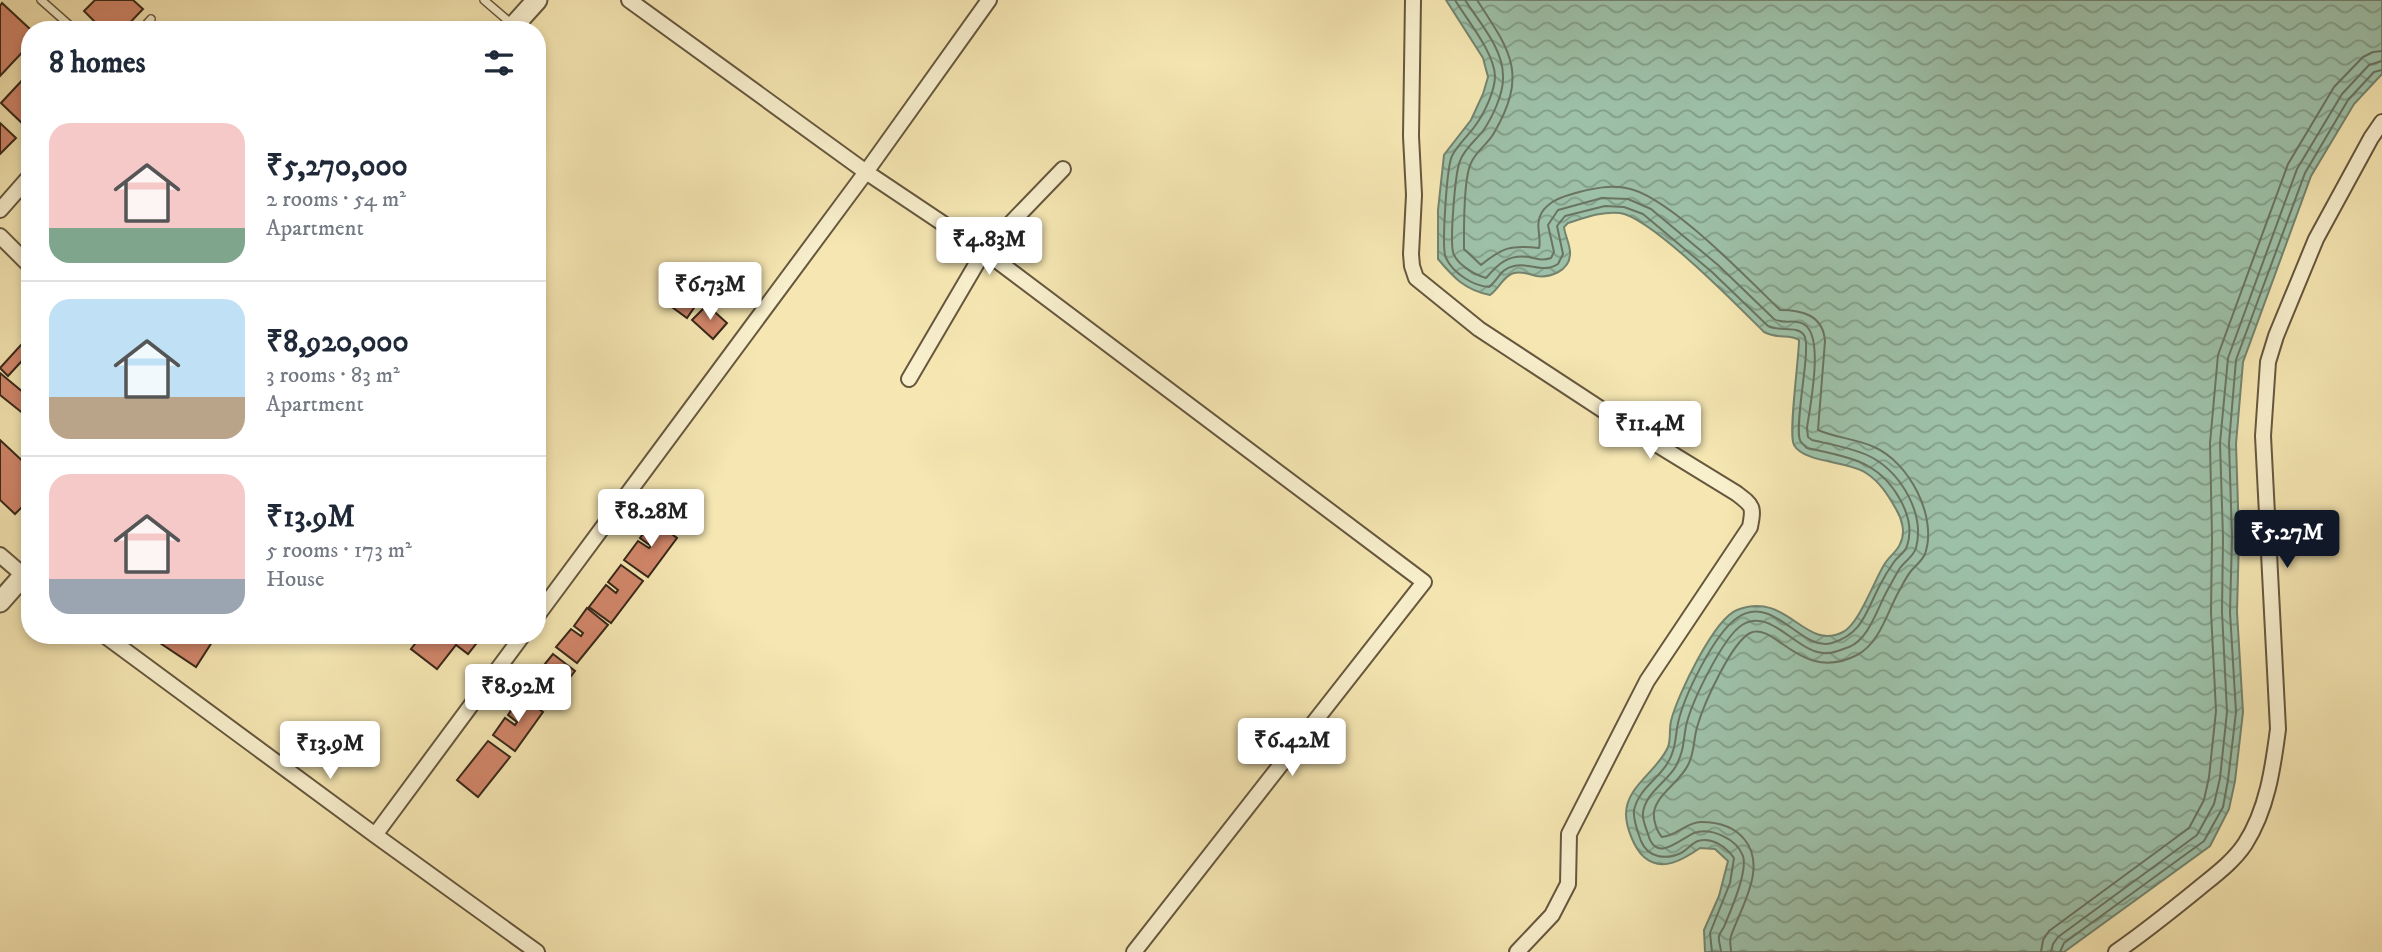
<!DOCTYPE html>
<html lang="en">
<head>
<meta charset="utf-8">
<style>
	:root { --surface:#fff; --page:#f2f2f3; --text:#1f2937; --muted:#747a83; --line:#e0e1e3; --accent:#111827 }
	body { margin:0; font-family:"IM FELL DW Pica",serif; background:var(--page); color:var(--text); height:100vh; display:flex; flex-direction:column; font-size:26px; white-space:nowrap }
	* { box-sizing:border-box; margin:0 }
	p { font-size:23px; color:var(--muted) }
	.icon { flex:none; width:38px; height:38px; fill:none; stroke:currentColor; stroke-width:2; stroke-linecap:round; stroke-linejoin:round }
	.map { position:relative; flex:1; overflow:hidden }
	.panel { position:absolute; left:21px; top:21px; width:525px; height:623px; display:flex; flex-direction:column; background:var(--surface); border-radius:28px; box-shadow:0 4px 10px #0003 }
	.panel>* { flex:none }
	.price { position:absolute; translate:-50% -60px; padding:0 16px; border-radius:7px; background:#fff; color:#222; font-size:23px; line-height:46px; filter:drop-shadow(0 2px 4px #0008) }
	.price::after { content:''; position:absolute; left:50%; top:42px; width:21px; height:16px; margin-left:-10px; background:inherit; clip-path:polygon(0 0,100% 0,50% 100%) }
	.price.on { background:var(--accent); color:#fff }
	ul { padding:0; list-style:none }
	li { display:flex; align-items:center; gap:21px; height:175px; padding:0 28px }
	li+li { border-top:2px solid var(--line) }
	li span { display:grid; place-items:center; flex:none; width:196px; height:140px; border-radius:21px; color:#555 }
	li>.icon { margin-inline-start:auto }
	span .icon { width:84px; height:84px; fill:#fffc; stroke-width:1 }
	li b { font-size:30px }
	h2 { display:flex; justify-content:space-between; align-items:center; height:84px; padding:0 28px; font-size:30px }
	.map>svg:first-child { display:block }
	.water { fill:url(#water-waves); stroke:#74836e; stroke-width:2 }
	.lines { fill:none; stroke-linecap:round; stroke-linejoin:round }
	.shore { stroke:#6a7460; stroke-width:2 }
	.building { fill:#d2866a; stroke:#372718; stroke-width:2 }
	.service-casing { stroke:#66573e; stroke-width:10 }
	.minor-casing { stroke:#66573e; stroke-width:18 }
	.tertiary-casing { stroke:#66573e; stroke-width:23 }
	.service { stroke:#f8efcd; stroke-width:7 }
	.minor { stroke:#f8efcd; stroke-width:14 }
	.tertiary { stroke:#f8efcd; stroke-width:19 }
</style>
</head>
<body>
<div class="map">
<svg width="2382" height="952" viewBox="0 0 2382 952">
	<defs>
		<pattern id="water-waves" width="16" height="10" patternUnits="userSpaceOnUse" patternTransform="scale(1.75)"><rect width="16" height="10" fill="#9dc0a8"/><path d="M0 5q4-4 8 0t8 0" fill="none" stroke="#819c88"/></pattern>
	</defs>
	<rect width="100%" height="100%" fill="#f5e6b2"/>
	<filter id="stains"><feTurbulence type="fractalNoise" baseFrequency=".00286" numOctaves="4"/><feColorMatrix values="0 0 0 0 .2 0 0 0 0 .09 0 0 0 0 .02 0 0 0 .5 -.17"/></filter>
	<radialGradient id="worn" r=".72"><stop offset=".6" stop-color="#630" stop-opacity="0"/><stop offset="1" stop-color="#630" stop-opacity=".3"/></radialGradient>
	<path class="water" d="M 1446,0 L 2382,0 L 2382,74 L 2354,104 L 2311,176 L 2243,362 L 2236,444 L 2239,537 L 2237,612 L 2243,712 L 2235,781 L 2229,809 L 2210,846 L 2064,952 L 1705,952 L 1704,930 L 1719,896 L 1728,861 L 1715,849 L 1700,848 C 1684,859 1662,873 1644,857 C 1634,848 1626,827 1626,814 C 1626,786 1658,771 1668,747 C 1671,739 1669,730 1671,721 C 1677,696 1714,619 1737,610 C 1788,590 1804,652 1843,632 C 1859,624 1874,581 1884,565 C 1888,557 1897,552 1900,544 C 1906,533 1902,519 1896,509 C 1888,495 1880,482 1866,473 C 1849,461 1804,463 1794,445 C 1788,435 1799,359 1799,340 C 1789,333 1779,340 1764,332 C 1738,306 1652,218 1620,213 C 1602,211 1584,218 1568,223 L 1564,227 C 1565,236 1571,246 1570,255 C 1569,271 1550,278 1536,276 C 1529,274 1522,271 1514,273 C 1503,276 1499,289 1490,295 C 1465,290 1454,278 1438,259 L 1438,210 L 1444,155 L 1471,120 L 1483,94 L 1488,77 L 1483,58 Z"/>
	<g class="lines">
		<path class="shore" d="M 1455,0 C 1467,20 1494,52 1495,76 C 1495,91 1484,114 1475,126 C 1468,136 1458,144 1452,156 C 1447,166 1441,249 1446,258 C 1453,273 1473,286 1489,287 C 1498,280 1501,268 1514,266 C 1530,262 1543,274 1558,264 L 1563,254 L 1557,226 L 1565,216 L 1605,206 L 1624,207 L 1643,214 L 1712,272 L 1768,326 C 1780,332 1797,325 1804,335 C 1807,340 1806,347 1806,352 C 1806,369 1795,429 1800,440 C 1801,443 1805,446 1807,448 C 1825,452 1853,457 1868,466 C 1893,480 1917,517 1907,546 C 1905,553 1898,556 1894,562 C 1889,569 1884,577 1880,585 C 1866,611 1863,634 1832,643 C 1802,653 1773,592 1737,618 C 1714,634 1684,696 1678,723 C 1675,738 1676,750 1667,764 C 1657,780 1639,789 1634,810 C 1633,818 1638,833 1641,841 C 1648,858 1666,860 1681,853 C 1687,850 1692,843 1698,841 C 1713,837 1726,847 1734,858 L 1730,883 L 1710,933 L 1712,952
			M 1465,0 C 1479,22 1503,48 1503,76 C 1504,93 1492,118 1483,131 C 1475,141 1464,149 1460,161 C 1455,173 1450,239 1453,252 C 1456,264 1475,275 1486,278 C 1498,264 1508,254 1529,257 C 1538,259 1542,261 1551,258 L 1554,252 L 1548,225 L 1558,210 L 1602,198 L 1628,199 L 1651,209 L 1718,265 L 1774,319 C 1784,325 1795,318 1805,325 C 1824,338 1810,406 1807,428 L 1808,437 L 1812,440 C 1829,444 1858,449 1873,458 C 1902,475 1925,514 1916,548 C 1913,557 1905,561 1900,568 C 1895,576 1891,584 1887,591 C 1877,609 1869,639 1849,647 C 1842,649 1835,653 1828,653 C 1798,656 1772,606 1742,625 C 1723,637 1691,703 1686,726 C 1683,742 1684,751 1676,766 C 1667,782 1645,793 1643,813 C 1642,819 1646,828 1648,834 C 1656,864 1680,839 1694,833 C 1711,827 1737,839 1743,856 C 1748,872 1730,912 1724,927 C 1722,930 1720,933 1719,936 C 1718,941 1721,947 1721,952
			M 1477,0 C 1511,52 1528,74 1494,133 C 1488,144 1476,151 1471,163 C 1463,179 1464,229 1464,249 L 1481,265 C 1503,247 1511,245 1539,248 C 1542,237 1534,225 1542,212 C 1551,199 1565,196 1579,192 C 1595,188 1610,185 1626,188 C 1667,194 1749,280 1780,310 C 1802,310 1823,315 1825,341 L 1818,430 C 1836,438 1857,439 1874,447 C 1909,462 1938,517 1925,554 C 1922,561 1916,565 1911,571 C 1906,577 1902,586 1898,593 C 1887,613 1879,644 1857,655 C 1801,684 1775,621 1750,633 C 1731,643 1704,704 1698,724 C 1693,739 1695,752 1688,765 C 1680,782 1657,794 1654,812 C 1653,820 1657,832 1662,837 C 1677,836 1686,822 1701,822 C 1718,822 1734,826 1745,840 C 1767,868 1741,907 1731,936 C 1729,941 1731,946 1731,952
			M 2041,952 L 2043,940 L 2049,931 L 2189,828 L 2204,800 L 2209,777 L 2216,711 L 2211,612 L 2212,537 L 2210,443 L 2218,355 L 2288,164 L 2334,87 L 2363,57 L 2373,52 L 2382,51
			M 2051,952 L 2053,944 L 2058,937 L 2197,835 L 2214,804 L 2220,778 L 2227,712 L 2222,612 L 2223,537 L 2220,443 L 2228,358 L 2297,169 L 2342,94 L 2369,65 L 2382,61
			M 2060,952 L 2064,943 L 2204,841 L 2223,807 L 2228,780 L 2236,712 L 2230,612 L 2232,537 L 2229,443 L 2236,360 L 2305,173 L 2348,100 L 2374,72 L 2382,70"/>
	</g>
	<path class="building" d="M 95,0 L 133,0 L 143,9 L 123,30 L 103,30 L 84,11 Z
		M 2,3 L 31,30 L 30,44 L 0,76 L 0,6 Z
		M 27,75 L 30,78 L 30,123 L 26,127 L 1,103 Z
		M 0,123 L 16,138 L 0,154 Z
		M 675,281 L 700,299 L 687,318 L 661,299 Z
		M 707,305 L 727,323 L 713,339 L 692,320 Z
		M 30,335 L 30,352 L 8,376 L 0,368 Z
		M 0,373 L 30,398 L 30,419 L 0,395 Z
		M 0,440 L 30,468 L 30,499 L 15,514 L 0,500 Z
		M 653,520 L 677,538 L 648,577 L 624,560 L 638,541 L 649,548 L 651,546 L 640,538 Z
		M 621,565 L 643,581 L 611,623 L 589,607 L 606,585 L 616,593 L 618,590 L 608,582 Z
		M 587,608 L 608,625 L 577,663 L 556,647 L 571,629 L 581,636 L 583,633 L 574,626 Z
		M 148,635 L 215,635 L 216,636 L 196,667 Z
		M 422,635 L 483,635 L 468,654 L 456,645 L 437,669 L 411,649 Z
		M 553,654 L 575,671 L 547,707 L 525,690 L 537,674 L 549,682 L 552,678 L 540,670 Z
		M 521,696 L 543,712 L 515,751 L 493,735 L 505,718 L 515,725 L 517,722 L 508,715 Z
		M 488,741 L 510,757 L 478,797 L 457,780 Z"/>
	<g class="lines">
		<defs>
			<path id="service" d="M 41,0 L 75,30
				M 484,0 L 513,25
				M 141,30 L 151,19"/>
			<path id="minor" d="M 629,0 L 866,172 L 984,251 L 1424,582 L 1134,952
				M 1413,0 L 1411,136 L 1414,195 L 1411,254 L 1412,266 L 1416,278 L 1479,329 L 1630,428 L 1736,493 C 1753,506 1754,506 1750,527 L 1647,681 L 1569,834 L 1568,884 L 1552,915 L 1517,952
				M 0,210 L 30,176
				M 0,236 L 30,266
				M 909,379 L 984,251 L 1063,169
				M 0,555 L 29,580
				M 537,616 L 866,172 L 989,0
				M 104,635 L 375,835 L 537,952
				M 375,835 L 523,635
				M 2116,952 C 2145,932 2171,911 2198,889 C 2215,875 2233,862 2245,844 C 2267,810 2273,768 2278,729 L 2263,436 L 2268,362 L 2276,336 L 2316,239 L 2371,138 L 2382,122"/>
			<path id="tertiary" d="M 510,30 L 537,0
				M 0,602 L 30,568"/>
		</defs>
		<use href="#service" class="service-casing"/>
		<use href="#minor" class="minor-casing"/>
		<use href="#tertiary" class="tertiary-casing"/>
		<use href="#service" class="service"/>
		<use href="#minor" class="minor"/>
		<use href="#tertiary" class="tertiary"/>
	</g>
	<rect width="100%" height="100%" filter="url(#stains)"/>
	<rect width="100%" height="100%" fill="url(#worn)"/>
</svg>
<b class="price" style="left:989px;top:277px">₹4.83M</b>
<b class="price" style="left:710px;top:322px">₹6.73M</b>
<b class="price" style="left:1650px;top:461px">₹11.4M</b>
<b class="price" style="left:651px;top:549px">₹8.28M</b>
<b class="price on" style="left:2287px;top:570px">₹5.27M</b>
<b class="price" style="left:518px;top:724px">₹8.92M</b>
<b class="price" style="left:1292px;top:778px">₹6.42M</b>
<b class="price" style="left:330px;top:781px">₹13.9M</b>
<section class="panel">
<h2>8 homes<svg class="icon" aria-label="filters" viewBox="0 0 24 24"><path d="M4 7h16M4 17h16"/><circle cx="9" cy="7" r="2"/><circle cx="15" cy="17" r="2"/></svg></h2>
<ul>
<li><span style="background:linear-gradient(#f6c9c9 75%,#7fa58c 0)"><svg class="icon" aria-label="home" viewBox="0 0 24 24"><path d="M3 11l9-7 9 7M6 9v11h12V9"/></svg></span><div><b>₹5,270,000</b><p>2 rooms · 54 m²</p><p>Apartment</p></div></li>
<li><span style="background:linear-gradient(#bfe0f5 70%,#b9a48a 0)"><svg class="icon" aria-label="home" viewBox="0 0 24 24"><path d="M3 11l9-7 9 7M6 9v11h12V9"/></svg></span><div><b>₹8,920,000</b><p>3 rooms · 83 m²</p><p>Apartment</p></div></li>
<li><span style="background:linear-gradient(#f6c9c9 75%,#9aa5b1 0)"><svg class="icon" aria-label="home" viewBox="0 0 24 24"><path d="M3 11l9-7 9 7M6 9v11h12V9"/></svg></span><div><b>₹13.9M</b><p>5 rooms · 173 m²</p><p>House</p></div></li>
</ul>
</section>
</div>
</body>
</html>
